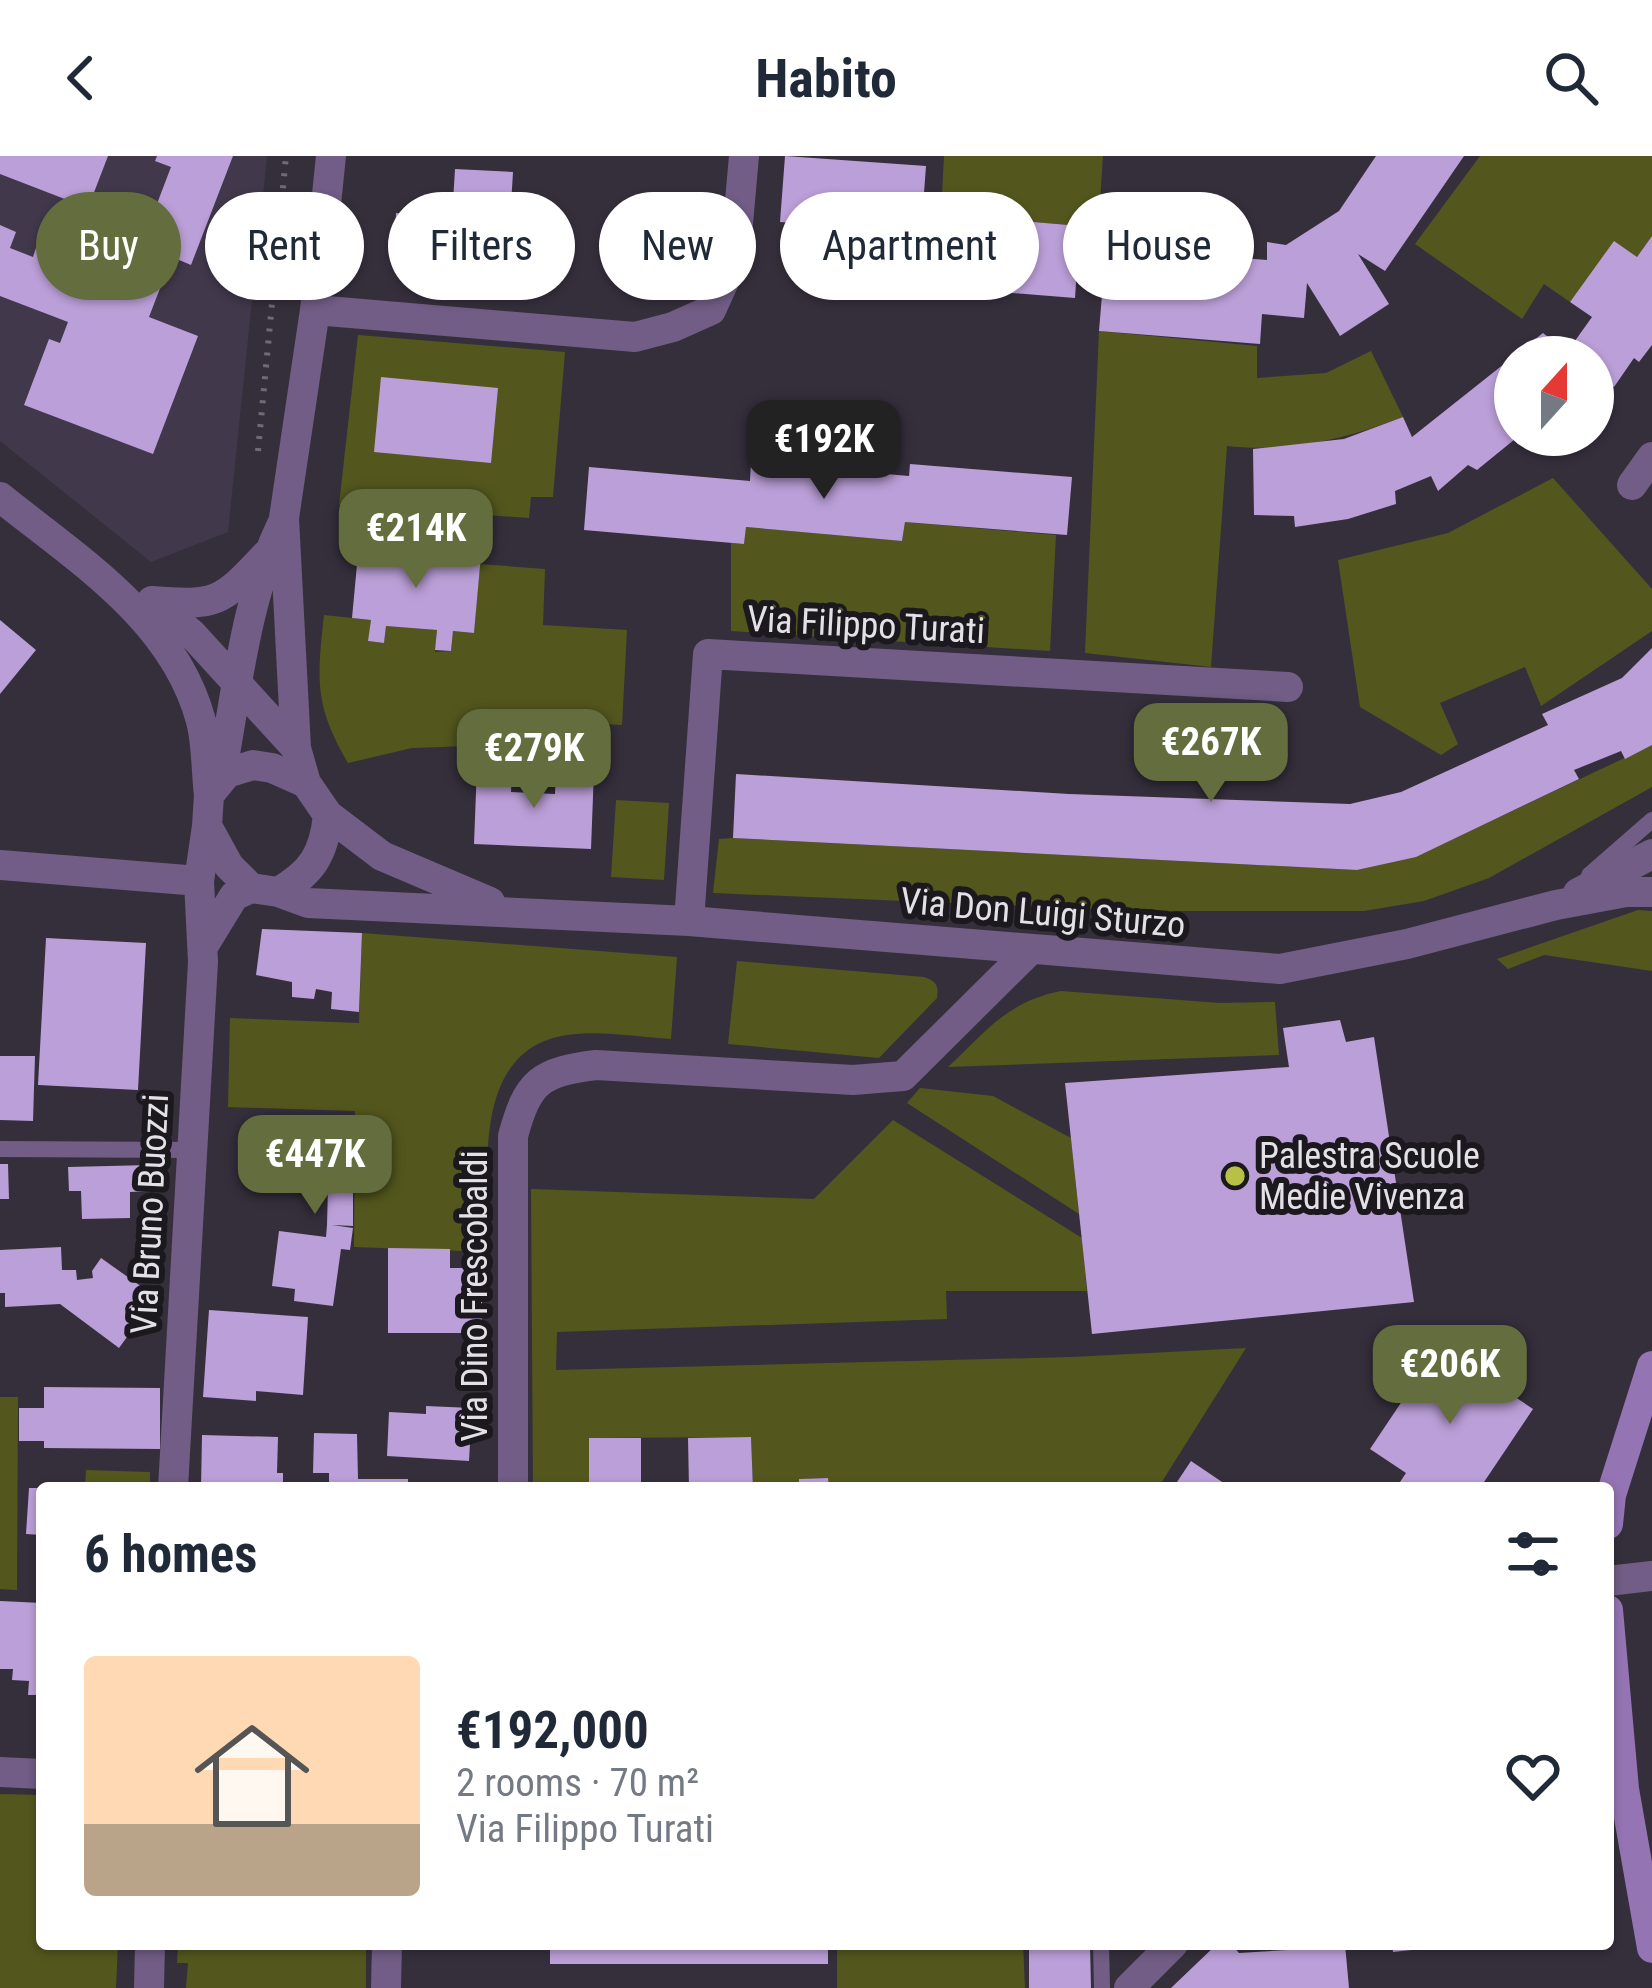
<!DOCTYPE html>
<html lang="en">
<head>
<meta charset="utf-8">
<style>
	:root { --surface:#fff; --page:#f6f6f7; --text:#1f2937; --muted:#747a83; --line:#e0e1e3; --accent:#646d3e }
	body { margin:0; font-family:"Roboto Condensed",sans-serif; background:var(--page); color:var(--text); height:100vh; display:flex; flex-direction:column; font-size:45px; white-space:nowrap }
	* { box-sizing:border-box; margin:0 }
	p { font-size:39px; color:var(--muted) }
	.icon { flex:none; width:66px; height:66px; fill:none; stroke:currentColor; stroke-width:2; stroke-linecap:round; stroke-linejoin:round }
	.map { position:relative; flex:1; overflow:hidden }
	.drawer { position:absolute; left:36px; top:1326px; width:1578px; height:468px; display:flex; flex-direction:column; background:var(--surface); border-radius:12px; box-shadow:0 3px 9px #0004 }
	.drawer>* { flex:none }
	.banner { position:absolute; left:36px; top:36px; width:1581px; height:108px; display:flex; gap:24px }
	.needle { width:78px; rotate:21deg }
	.tools { position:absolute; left:1494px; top:180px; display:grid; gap:24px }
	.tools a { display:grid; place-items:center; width:120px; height:120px; border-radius:50%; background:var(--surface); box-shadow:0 3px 9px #0004; font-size:60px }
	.price { position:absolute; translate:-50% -102px; padding:0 27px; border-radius:24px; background:var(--accent); color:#fff; font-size:39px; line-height:78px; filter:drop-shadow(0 3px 6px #0008) }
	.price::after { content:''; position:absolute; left:50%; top:72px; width:36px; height:27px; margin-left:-18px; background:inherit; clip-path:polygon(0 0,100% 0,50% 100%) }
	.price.on { background:#222; color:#fff }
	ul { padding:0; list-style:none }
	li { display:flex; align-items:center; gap:36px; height:300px; padding:0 48px }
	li+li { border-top:3px solid var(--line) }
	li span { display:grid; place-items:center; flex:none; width:336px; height:240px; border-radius:12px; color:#555 }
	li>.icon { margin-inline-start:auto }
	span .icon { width:144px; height:144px; fill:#fffc; stroke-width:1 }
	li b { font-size:51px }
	h2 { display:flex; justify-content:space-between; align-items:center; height:144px; padding:0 48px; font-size:51px }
	.tag { padding:0 42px; border-radius:54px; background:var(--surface); box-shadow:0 3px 9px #0004; font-size:42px; line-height:108px }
	.tag.on { background:var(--accent); color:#fff }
	header { display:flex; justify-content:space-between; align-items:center; height:156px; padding:0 48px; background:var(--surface); font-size:54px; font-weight:700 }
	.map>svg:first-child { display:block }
	.built { fill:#41384b }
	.green { fill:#53571d }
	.building { fill:#bb9fd8 }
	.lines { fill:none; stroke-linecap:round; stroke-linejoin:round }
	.path { stroke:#6f6a75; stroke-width:6; stroke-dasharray:3 9; stroke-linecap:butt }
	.service { stroke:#715d85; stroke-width:16 }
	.minor { stroke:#715d85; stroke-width:30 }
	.tertiary { stroke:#715d85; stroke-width:30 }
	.secondary { stroke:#9474b3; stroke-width:30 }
	.poi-dot { fill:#b9c046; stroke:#1b191e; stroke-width:4.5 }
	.labels { text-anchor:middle; stroke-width:12; stroke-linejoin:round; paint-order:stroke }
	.street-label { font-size:36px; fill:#e4e0e8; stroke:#1b191e }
	.poi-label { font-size:36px; fill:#e4e0e8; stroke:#1b191e; text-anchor:start }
</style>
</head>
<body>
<header><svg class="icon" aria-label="back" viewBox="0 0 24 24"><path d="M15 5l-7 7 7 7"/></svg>Habito<svg class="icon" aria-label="search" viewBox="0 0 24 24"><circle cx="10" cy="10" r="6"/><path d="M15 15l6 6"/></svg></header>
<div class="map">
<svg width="1652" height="1832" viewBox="0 0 1652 1832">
	<rect width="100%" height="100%" fill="#352f3c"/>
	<path class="built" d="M 0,0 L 267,0 L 228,376 L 151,406 L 0,285 Z"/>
	<path class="green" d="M 944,0 L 1103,0 L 1097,90 L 1079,90 L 1080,70 L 941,58 Z
		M 1480,0 L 1652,0 L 1652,80 L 1637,101 L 1614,86 L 1570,146 L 1544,128 L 1522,163 L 1415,88 Z
		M 1099,175 L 1257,190 L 1257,222 L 1326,217 L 1371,195 L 1403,261 C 1345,283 1289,297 1227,290 L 1211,511 L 1085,497 Z
		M 358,179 L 565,196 L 553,341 L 531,341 L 529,362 L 339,349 Z
		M 1553,322 L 1652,433 L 1652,475 L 1541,550 L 1525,511 L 1440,547 L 1458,588 L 1441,599 L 1360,551 L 1338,404 L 1448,377 Z
		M 905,366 L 1056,379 L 1050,495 L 731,475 L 731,387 L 744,388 L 746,371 L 902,385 Z
		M 480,408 L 545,413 L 543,469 L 627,474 L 622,569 L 501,563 L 469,590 L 412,592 L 348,607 C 314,549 317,524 324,459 L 371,464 L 369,485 L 384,487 L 386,470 L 437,474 L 435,496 L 451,495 L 453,475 L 474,477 Z
		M 1652,589 L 1652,631 L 1489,722 L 1424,745 L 1364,755 L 1140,755 L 713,737 L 719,683 L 733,682 L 1357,714 L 1417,700 Z
		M 616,644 L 669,647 L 664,724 L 611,721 Z
		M 1638,754 L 1652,755 L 1652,815 L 1544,799 L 1508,813 L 1497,803 Z
		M 362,777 L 677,801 L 671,883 C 637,881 601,874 567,879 C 467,894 489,1024 490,1096 L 354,1091 L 355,955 L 228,951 L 230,862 L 359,867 Z
		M 737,805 L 924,821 C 936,825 939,829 937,842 L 879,902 L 728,888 Z
		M 1061,835 L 1220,847 L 1275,846 L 1279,899 L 948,911 C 987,875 1006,846 1061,835 Z
		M 920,932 L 993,940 L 1071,982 L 1079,1058 L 907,947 Z
		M 893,964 L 1082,1082 L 1087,1135 L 946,1135 L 947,1163 L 557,1176 L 556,1214 L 1072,1201 L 1246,1192 L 1158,1332 L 854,1332 L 828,1330 L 827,1322 L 800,1323 L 799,1329 L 753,1330 L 751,1281 L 590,1282 L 589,1332 L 533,1332 L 531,1033 L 814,1043 Z
		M 0,1241 L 18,1241 L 17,1434 L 0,1433 Z
		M 86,1314 L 150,1316 L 150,1332 L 85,1332 Z
		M 0,1638 L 42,1639 L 42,1788 L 118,1788 L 116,1832 L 0,1832 Z
		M 178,1788 L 366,1788 L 366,1832 L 186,1832 L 188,1807 L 177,1807 Z
		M 837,1788 L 1023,1788 L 1025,1832 L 837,1832 Z"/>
	<path class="building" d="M 0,0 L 108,0 L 88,52 L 0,18 Z
		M 157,0 L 233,0 L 191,109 L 172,101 L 149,161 L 198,180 L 153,298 L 24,249 L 49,183 L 60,187 L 68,166 L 0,140 L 0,69 L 16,76 L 10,92 L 33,101 L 39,83 L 95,103 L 104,80 L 116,85 L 132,44 L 155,53 L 171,11 L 155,5 Z
		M 785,0 L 926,10 L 921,77 L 780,66 Z
		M 1376,0 L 1464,0 L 1385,115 L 1358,98 L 1389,148 L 1340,180 L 1307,127 L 1304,162 L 1262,158 L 1260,188 L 1099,175 L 1106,91 L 1267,104 L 1267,86 L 1286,89 L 1339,55 Z
		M 455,13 L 513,16 L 510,66 L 558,69 L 554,123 L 393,112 L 396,57 L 452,62 Z
		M 941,58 L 1080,70 L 1075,142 L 935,131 Z
		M 1652,80 L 1652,189 L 1639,206 L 1634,202 L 1614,231 L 1593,216 L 1593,201 L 1515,201 L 1515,279 L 1520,279 L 1477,314 L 1468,309 L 1438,335 L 1431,320 L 1395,335 L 1396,348 L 1348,363 L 1295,371 L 1294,360 L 1254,359 L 1253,293 L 1344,283 L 1403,261 L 1412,281 L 1543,177 L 1567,196 L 1592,161 L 1570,146 L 1614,85 L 1637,101 Z
		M 381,221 L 498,232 L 491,307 L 374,296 Z
		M 751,306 L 909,320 L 910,308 L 1072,321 L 1067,379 L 905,366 L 902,385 L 746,371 L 744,388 L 584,374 L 589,311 L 750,325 Z
		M 359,387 L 481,399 L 474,477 L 453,475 L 451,495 L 435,494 L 437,474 L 386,470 L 384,487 L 368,485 L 371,464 L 352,462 Z
		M 0,464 L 36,494 L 0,538 Z
		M 1652,492 L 1652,589 L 1625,603 L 1621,595 L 1574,614 L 1579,623 L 1416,701 L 1357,714 L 733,682 L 736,618 L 1069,638 L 1350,648 L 1401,636 L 1548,569 L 1542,558 L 1622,522 Z
		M 477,610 L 512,611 L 511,636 L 555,638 L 556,612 L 594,614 L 591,693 L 474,688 Z
		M 262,773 L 362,777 L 359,856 L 331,853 L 332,836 L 316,833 L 314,843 L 292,841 L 292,826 L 256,819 Z
		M 46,782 L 146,787 L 138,934 L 38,929 Z
		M 1340,864 L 1346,886 L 1374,881 L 1414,1146 L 1092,1178 L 1065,927 L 1289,911 L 1283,872 Z
		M 0,900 L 35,900 L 33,965 L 0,964 Z
		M 285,970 L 332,971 L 331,1003 L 353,1003 L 353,1070 L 332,1069 L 353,1072 L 350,1094 L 341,1093 L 333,1150 L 294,1145 L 295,1133 L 272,1130 L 279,1075 L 326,1081 L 327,1069 L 328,1031 L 283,1030 Z
		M 0,1008 L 8,1008 L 9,1043 L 0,1043 Z
		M 150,1009 L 150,1035 L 130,1036 L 130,1062 L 82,1063 L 81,1035 L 69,1035 L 68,1011 Z
		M 61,1091 L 62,1114 L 76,1114 L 77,1124 L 93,1122 L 92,1115 L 101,1102 L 156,1141 L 119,1192 L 60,1148 L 5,1151 L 5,1137 L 0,1137 L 0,1094 Z
		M 388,1092 L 450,1093 L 450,1112 L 482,1112 L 482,1177 L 388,1177 Z
		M 209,1154 L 308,1161 L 303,1239 L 256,1235 L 256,1245 L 203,1241 Z
		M 1439,1190 L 1533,1253 L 1480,1332 L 1396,1332 L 1406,1317 L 1370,1293 Z
		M 44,1231 L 160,1232 L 160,1293 L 44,1292 L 44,1285 L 19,1285 L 19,1252 L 44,1252 Z
		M 426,1250 L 472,1252 L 469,1305 L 387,1300 L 389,1256 L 426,1258 Z
		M 314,1277 L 357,1278 L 358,1323 L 408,1323 L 408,1332 L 329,1332 L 329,1317 L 313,1317 Z
		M 202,1279 L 278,1281 L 277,1317 L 283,1317 L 283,1332 L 201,1332 Z
		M 751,1281 L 753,1332 L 689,1332 L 688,1282 Z
		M 589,1282 L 641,1282 L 641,1332 L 589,1332 Z
		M 1191,1305 L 1231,1332 L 1173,1332 Z
		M 828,1322 L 829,1332 L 799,1332 L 799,1323 Z
		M 29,1332 L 42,1332 L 42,1379 L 26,1378 Z
		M 0,1445 L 42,1447 L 42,1539 L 28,1539 L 29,1525 L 12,1524 L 13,1513 L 0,1513 Z
		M 550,1788 L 828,1788 L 828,1808 L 550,1808 Z
		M 1029,1788 L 1090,1788 L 1091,1832 L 1029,1832 Z
		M 1217,1788 L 1231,1788 L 1239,1797 L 1287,1794 L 1286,1788 L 1345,1788 L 1349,1832 L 1171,1832 Z
		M 1392,1788 L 1439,1788 L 1440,1791 L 1393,1796 Z"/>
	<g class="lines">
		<path class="path" d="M 258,295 L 286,0"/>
		<path class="service" d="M 1589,719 L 1652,664
			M 0,993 L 192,994
			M 1101,1788 L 1102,1832"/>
		<path class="minor" d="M 315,154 L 635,181 L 673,171 L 711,154 L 735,101 L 744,0
			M 1632,329 L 1652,301
			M 0,341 C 77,403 174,463 201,565 C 207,588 206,615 209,639
			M 152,445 L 192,478 L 296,592
			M 152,445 C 217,450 221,447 266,399
			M 227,617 L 224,603 C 238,525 247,440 282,368
			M 306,627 L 296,592 L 284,362 L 315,154 L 331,0
			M 328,659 C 324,698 312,717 278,736 L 251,732 L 229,710 L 207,670 L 209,639 L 227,617 L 253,609 L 272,612 L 306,627 L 328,659 L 382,700 L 490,746
			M 0,709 L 199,725
			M 278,736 L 308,747 L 689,765 L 1280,813 L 1407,788 L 1556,749 L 1626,736 L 1652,736
			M 1578,737 L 1652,698
			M 689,765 L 708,498 L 1288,531
			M 204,789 L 234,740 L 251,732
			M 173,1332 L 203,806 L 199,725 L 207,670
			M 513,1332 L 513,980 C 528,925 540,916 596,909 L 853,924 L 903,920 L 1029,795
			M 1608,1425 L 1652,1420
			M 0,1616 L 42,1618
			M 149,1832 L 150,1788
			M 386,1832 L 387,1788"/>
		<path class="tertiary" d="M 1129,1832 L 1173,1788"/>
		<path class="secondary" d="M 1608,1368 L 1611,1339 L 1652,1210
			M 1608,1454 L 1624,1633 L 1652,1792"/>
	</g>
	<circle class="poi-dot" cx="1235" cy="1020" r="12"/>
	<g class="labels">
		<g class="street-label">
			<text transform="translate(866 468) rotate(3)" y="13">Via Filippo Turati</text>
			<text transform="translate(1043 756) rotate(5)" y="13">Via Don Luigi Sturzo</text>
			<text transform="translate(149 1058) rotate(-87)" y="13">Via Bruno Buozzi</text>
			<text transform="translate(474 1140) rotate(-90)" y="13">Via Dino Frescobaldi</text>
		</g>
		<g class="poi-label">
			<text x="1259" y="1012">Palestra Scuole<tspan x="1259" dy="41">Medie Vivenza</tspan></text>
		</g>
	</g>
</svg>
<div class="tools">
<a><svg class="needle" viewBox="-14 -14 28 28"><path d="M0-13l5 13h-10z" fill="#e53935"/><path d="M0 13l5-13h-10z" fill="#747a83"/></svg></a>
</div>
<b class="price on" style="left:824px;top:346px">€192K</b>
<b class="price" style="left:416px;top:435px">€214K</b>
<b class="price" style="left:1211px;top:649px">€267K</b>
<b class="price" style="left:534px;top:655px">€279K</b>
<b class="price" style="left:315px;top:1061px">€447K</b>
<b class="price" style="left:1450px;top:1271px">€206K</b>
<div class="banner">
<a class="tag on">Buy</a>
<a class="tag">Rent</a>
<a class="tag">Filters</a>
<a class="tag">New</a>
<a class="tag">Apartment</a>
<a class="tag">House</a>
</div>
<section class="drawer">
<h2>6 homes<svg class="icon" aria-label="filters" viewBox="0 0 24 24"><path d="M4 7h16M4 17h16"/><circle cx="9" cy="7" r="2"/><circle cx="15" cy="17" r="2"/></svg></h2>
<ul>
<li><span style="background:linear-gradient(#ffd9b3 70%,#b9a48a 0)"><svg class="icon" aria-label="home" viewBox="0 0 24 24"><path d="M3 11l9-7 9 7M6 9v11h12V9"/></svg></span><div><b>€192,000</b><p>2 rooms · 70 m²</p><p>Via Filippo Turati</p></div><svg class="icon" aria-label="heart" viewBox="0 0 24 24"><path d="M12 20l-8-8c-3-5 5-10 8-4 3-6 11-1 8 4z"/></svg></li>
</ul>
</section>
</div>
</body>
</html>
